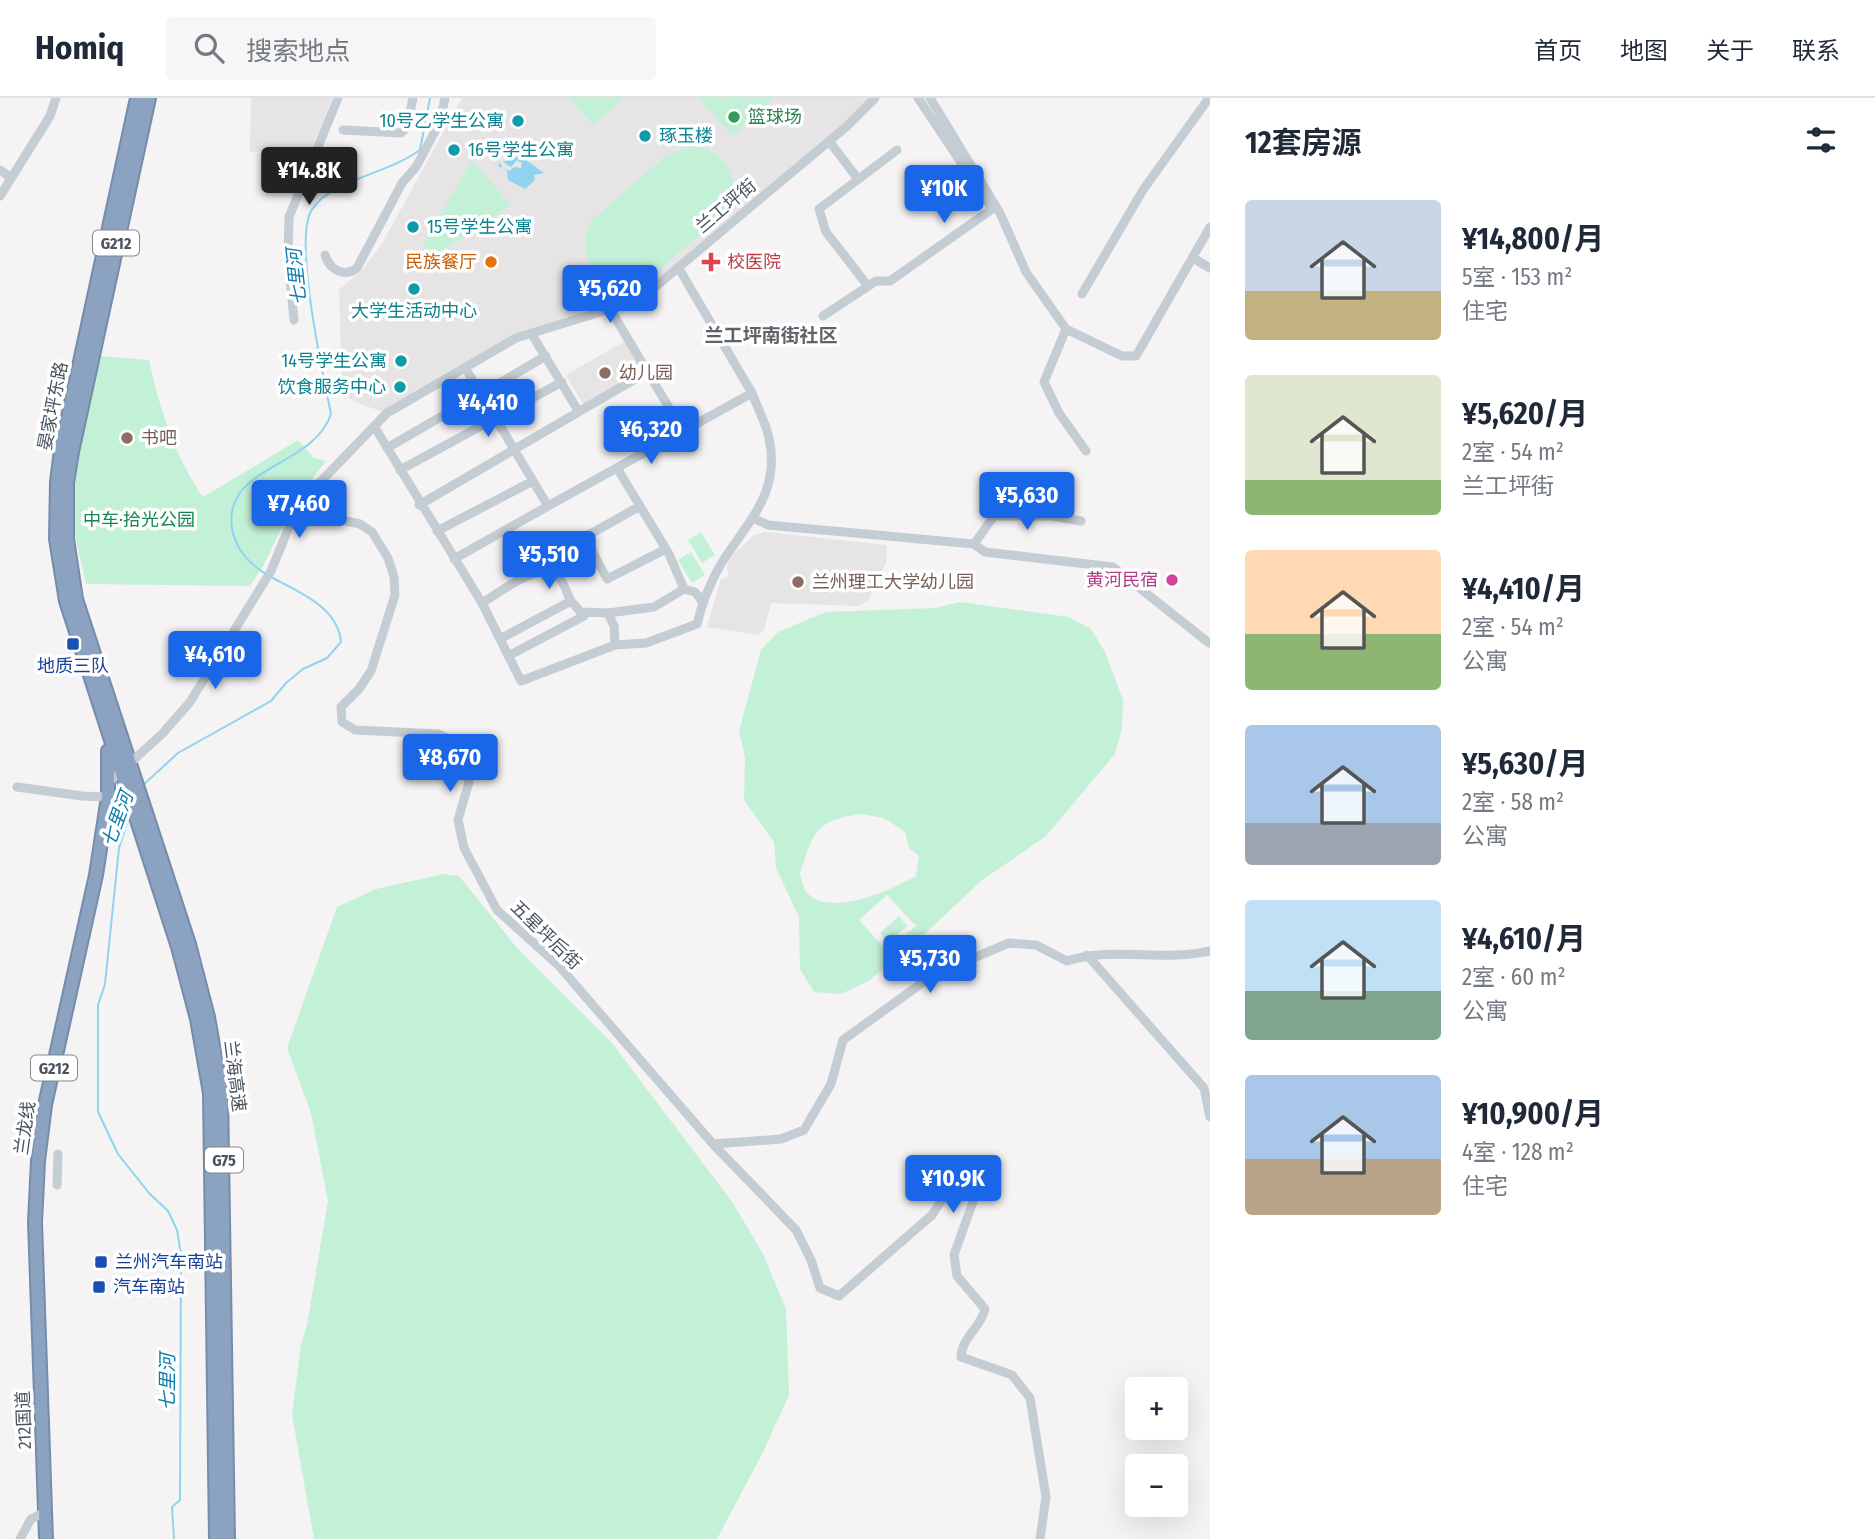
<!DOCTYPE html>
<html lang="zh">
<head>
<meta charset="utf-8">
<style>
	:root { --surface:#fff; --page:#f6f6f7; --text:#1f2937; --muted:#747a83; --line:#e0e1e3; --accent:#1966e8 }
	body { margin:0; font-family:"Fira Sans Condensed","Noto Sans SC",sans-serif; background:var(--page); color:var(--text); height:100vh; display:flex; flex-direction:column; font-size:26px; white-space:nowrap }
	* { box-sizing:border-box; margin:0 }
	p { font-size:23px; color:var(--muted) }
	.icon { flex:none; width:38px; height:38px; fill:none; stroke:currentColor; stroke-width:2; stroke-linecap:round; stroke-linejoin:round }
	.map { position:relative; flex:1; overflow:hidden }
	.sheet { display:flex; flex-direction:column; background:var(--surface); width:665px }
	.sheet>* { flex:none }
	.tools { position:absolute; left:1125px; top:1279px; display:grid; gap:14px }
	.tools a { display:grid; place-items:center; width:63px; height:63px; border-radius:7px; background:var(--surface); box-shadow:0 7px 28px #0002; font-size:35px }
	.price { position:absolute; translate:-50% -60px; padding:0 16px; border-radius:7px; background:var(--accent); color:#fff; font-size:23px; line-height:46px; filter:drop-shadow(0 2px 4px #0008) }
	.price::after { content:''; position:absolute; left:50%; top:42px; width:21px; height:16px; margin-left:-10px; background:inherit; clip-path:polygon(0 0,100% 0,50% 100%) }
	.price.on { background:#222; color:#fff }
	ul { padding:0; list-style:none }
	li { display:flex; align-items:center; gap:21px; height:175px; padding:0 35px }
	li span { display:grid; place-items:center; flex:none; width:196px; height:140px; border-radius:7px; color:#555 }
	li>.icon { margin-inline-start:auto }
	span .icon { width:84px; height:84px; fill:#fffc; stroke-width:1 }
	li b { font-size:30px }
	h2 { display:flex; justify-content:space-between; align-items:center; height:84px; padding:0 35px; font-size:30px }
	header { display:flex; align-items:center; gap:42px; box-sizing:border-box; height:98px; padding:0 35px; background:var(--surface); border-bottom:2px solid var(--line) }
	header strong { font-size:33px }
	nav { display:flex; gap:38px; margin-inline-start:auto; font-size:24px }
	.search { width:490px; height:63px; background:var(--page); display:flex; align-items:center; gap:18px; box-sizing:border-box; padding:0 24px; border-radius:7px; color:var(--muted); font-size:26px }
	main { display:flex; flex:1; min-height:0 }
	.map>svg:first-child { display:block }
	.education { fill:#e6e4e5 }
	.green { fill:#c3f1d7; fill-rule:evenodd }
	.water { fill:#8fd4ee }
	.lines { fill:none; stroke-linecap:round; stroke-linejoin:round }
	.stream { stroke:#8fd4ee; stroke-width:2 }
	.highway-casing { stroke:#768cad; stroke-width:16 }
	.minor { stroke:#c4ccd4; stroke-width:9 }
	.highway { stroke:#8ba2c1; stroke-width:12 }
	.leisure-dot { fill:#2e9e5b; stroke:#fff; stroke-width:2.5 }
	.culture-dot { fill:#0f9aa8; stroke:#fff; stroke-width:2.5 }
	.food-dot { fill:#e8710a; stroke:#fff; stroke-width:2.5 }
	.health-dot { fill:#e0444e; stroke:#fff; stroke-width:2.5 }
	.education-dot { fill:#8d6e63; stroke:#fff; stroke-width:2.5 }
	.hotel-dot { fill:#d1479c; stroke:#fff; stroke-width:2.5 }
	.transit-dot { fill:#1a4fb4; stroke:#fff; stroke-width:2.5 }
	.labels { text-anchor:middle; stroke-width:7; stroke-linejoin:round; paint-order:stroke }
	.shield { fill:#fff; stroke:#808790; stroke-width:2 }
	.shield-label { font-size:16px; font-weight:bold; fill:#4a5461 }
	.leisure-label { font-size:18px; fill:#27864d; stroke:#fff; text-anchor:start }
	.culture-label { font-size:18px; fill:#0d838f; stroke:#fff; text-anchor:end }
	.street-label { font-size:18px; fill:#4a5461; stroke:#fff }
	.food-label { font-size:18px; fill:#c56008; stroke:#fff; text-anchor:end }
	.health-label { font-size:18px; fill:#be3a42; stroke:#fff; text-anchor:start }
	.education-label { font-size:18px; fill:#785e54; stroke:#fff; text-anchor:start }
	.park-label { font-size:18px; fill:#178655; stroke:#fff }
	.hotel-label { font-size:18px; fill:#b23c85; stroke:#fff; text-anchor:end }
	.transit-label { font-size:18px; fill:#164399; stroke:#fff; text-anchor:start }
	.water-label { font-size:19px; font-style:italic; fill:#0b7fab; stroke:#fff }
	.neighbourhood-label { font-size:19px; font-weight:bold; fill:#5f6268; stroke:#fff }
</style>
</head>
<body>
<header>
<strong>Homiq</strong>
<div class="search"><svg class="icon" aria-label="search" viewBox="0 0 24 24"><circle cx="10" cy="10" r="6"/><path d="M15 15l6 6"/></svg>搜索地点</div>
<nav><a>首页</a><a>地图</a><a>关于</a><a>联系</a></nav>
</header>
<main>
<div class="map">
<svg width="1210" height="1441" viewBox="0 0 1210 1441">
	<rect width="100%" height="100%" fill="#f5f3f3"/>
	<path class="education" d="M 251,0 L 332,0 L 311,52 L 250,54 Z
		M 462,0 L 875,0 L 655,189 L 610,211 L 516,240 L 387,315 L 360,306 L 342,296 L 339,192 L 364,170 L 383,144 Z
		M 627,242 L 645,274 L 584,308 L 566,277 Z
		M 765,434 L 887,447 L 886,465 L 868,502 L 859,508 L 771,505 L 764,532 L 758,537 L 707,529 L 719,487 L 721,481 L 728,479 L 727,468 L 733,457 L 754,437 Z"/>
	<path class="green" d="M 569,0 L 623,0 L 594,27 Z
		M 698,0 L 774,0 L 732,38 Z
		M 692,48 C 709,51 722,57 730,73 C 747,109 700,136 677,156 C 667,164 656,178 644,183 C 626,190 603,184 592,168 C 582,153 584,138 592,122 L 667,57 Z
		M 472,62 L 511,107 L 431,160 L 423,146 Z
		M 100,258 L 149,262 C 159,309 175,359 203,399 L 298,342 L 314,360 L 326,363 L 297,400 L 263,468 L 250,488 L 86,486 L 75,438 L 75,374 Z
		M 701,434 L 715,457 L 702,465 L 688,442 Z
		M 691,454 L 705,477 L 692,485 L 678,462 Z
		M 960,504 L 1069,519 L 1091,531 L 1105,554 L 1123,602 L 1122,630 L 1115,656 L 1046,738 L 981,783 L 914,846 L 867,884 L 841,896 L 814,894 L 800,871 L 799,819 L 776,770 L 774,744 L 744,702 L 745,659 L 739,633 L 761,552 L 778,534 L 826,514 L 935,510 ZM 861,716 L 884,720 L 905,734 L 909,750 L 919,758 L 916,778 C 892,792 831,819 808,796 C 803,791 802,782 800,776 C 814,733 815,723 861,716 ZM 887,797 L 916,828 L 887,853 L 859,822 Z
		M 444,776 L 459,778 L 518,851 L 612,945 L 733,1105 L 763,1156 L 786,1211 L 789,1297 L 763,1354 L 717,1441 L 314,1441 L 292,1317 L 301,1246 L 307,1227 L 328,1103 L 311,1015 L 287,950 L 337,809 L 376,791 Z
		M 899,818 L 907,828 L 888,844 L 880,835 Z"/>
	<path class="water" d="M 517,49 L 523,52 L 522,59 L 544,75 L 534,77 L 535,82 L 525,91 L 508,82 L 507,73 L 498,68 L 500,64 L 502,70 L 509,73 L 515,69 L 521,70 L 522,65 L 517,62 L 511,69 L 503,64 L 518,58 Z"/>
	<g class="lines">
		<path class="stream" d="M 266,476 C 249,466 235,450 232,430 C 223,367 313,370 331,316 C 323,276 295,150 310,115 C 313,109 322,99 328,96 C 357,77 392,72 420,52 L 430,0
			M 142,688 L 178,655 L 271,603 L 286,585 L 303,571 L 327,560 L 341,544 C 338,509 299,494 271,479
			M 129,719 L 119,750 L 105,886 L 98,907 L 98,1014 L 118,1056 L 149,1095 L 168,1113 L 177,1132 L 181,1156 L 180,1402 L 172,1409 L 174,1441"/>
		<defs>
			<path id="highway" d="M 137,0 L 61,352 L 57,384 L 56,441 L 66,503 L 178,849 L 197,921 L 210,995 L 216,1441
				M 149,0 L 72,354 L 67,385 L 67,441 L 76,501 L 189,846 L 208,919 L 221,993 L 228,1441
				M 46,1441 L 35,1124 L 38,1063 L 45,1007 L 96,777 L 108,699 L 108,653"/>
		</defs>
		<use href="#highway" class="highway-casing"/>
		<path class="minor" d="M 930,0 L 1000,115 L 1026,174 L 1066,231 L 1044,284 L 1059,315 L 1086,353
			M 343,32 L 401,35 L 407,29 L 413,0
			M 829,43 L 858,81
			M 0,72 L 11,80
			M 0,98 L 50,18 L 56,0
			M 325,157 C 330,172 344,180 357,170 L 402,85 L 416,69 L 440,24 L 445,0
			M 1193,160 L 1210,170
			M 868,188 L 826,134 L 819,111 L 897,52
			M 1082,196 L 1143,92 L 1209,0
			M 610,211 L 683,333
			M 823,218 L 876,183 L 890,183 L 992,111 L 918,0
			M 294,222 L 288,158 L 289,119 L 338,0
			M 1066,231 L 1122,258 L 1136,258 L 1210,129
			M 531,235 L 579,314
			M 466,271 L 548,408 L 752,295 L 678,169
			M 374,328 L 482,505 L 521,583 L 615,547 L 646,545 L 697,526 C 702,505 710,485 721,466 C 747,424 781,396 769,340 C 766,325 757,309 752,295
			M 387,350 L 546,258
			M 617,370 L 669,456 L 684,491
			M 400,372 L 562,284
			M 306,399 L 322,418 L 360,426 L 372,434 L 388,460 L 394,479 L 395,497 L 371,573 L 359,591 L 341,609 L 342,624 L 355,632 L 438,636 L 461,646 L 467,661 L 469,684 L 458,722 L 464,750 L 497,812 L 559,868 L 713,1046 L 796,1132 L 811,1162 L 820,1190 L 839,1198 L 932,1117 L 961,1073 L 967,1070 L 978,1073 L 980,1084 L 954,1157 L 957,1178 L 985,1211 C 980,1231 962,1239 961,1259 L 1012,1277 L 1030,1300 L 1046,1399 L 1040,1441
			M 419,407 L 647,274
			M 640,408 L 585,439 L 607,481 L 666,451
			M 755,421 L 768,427 L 974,446 L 985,454 L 1113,469 L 1209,545
			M 437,433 L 533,383
			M 974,446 L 994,418 L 1051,418 L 1081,423
			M 454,461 L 548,408
			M 482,505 C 497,496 542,461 558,478 C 564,484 567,496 571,503 L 500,541
			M 582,514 L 608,515 L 614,528 L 615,547
			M 608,515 L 654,509 L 684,491 L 695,494 L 702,503
			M 508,558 L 584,518 L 571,503
			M 109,684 L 162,636 L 190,604 L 271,473 L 298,407 L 387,315 L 516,240 L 610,211 L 655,189 L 846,29 L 875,0
			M 17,689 L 82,698 L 108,699
			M 1087,857 L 1204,990 L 1210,1019
			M 713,1046 L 781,1041 L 804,1032 L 831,986 L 843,942 L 933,877 L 1009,845 L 1036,847 L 1067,863 C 1114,848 1163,864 1210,853
			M 57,1087 L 58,1056
			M 20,1441 L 31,1421 L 45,1414"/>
		<use href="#highway" class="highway"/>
	</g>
	<circle class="leisure-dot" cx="734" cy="19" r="7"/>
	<g class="culture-dot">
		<circle cx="518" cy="23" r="7"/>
		<circle cx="645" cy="38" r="7"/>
		<circle cx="454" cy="52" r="7"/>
		<circle cx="413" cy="129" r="7"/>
		<circle cx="414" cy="191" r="7"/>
		<circle cx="401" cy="263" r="7"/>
		<circle cx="400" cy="289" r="7"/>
	</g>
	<circle class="food-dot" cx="491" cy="164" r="7"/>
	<path class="health-dot" d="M707.5 153.5h7v7h7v7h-7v7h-7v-7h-7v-7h7z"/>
	<g class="education-dot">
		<circle cx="605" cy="275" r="7"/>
		<circle cx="127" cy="340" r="7"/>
		<circle cx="798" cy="484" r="7"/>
	</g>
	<circle class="hotel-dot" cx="1172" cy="482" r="7"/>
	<g class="transit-dot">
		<rect x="66" y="539" width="14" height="14" rx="3.5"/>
		<rect x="94" y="1157" width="14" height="14" rx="3.5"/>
		<rect x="92" y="1182" width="14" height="14" rx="3.5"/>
	</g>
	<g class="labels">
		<g class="shield">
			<rect x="93" y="132.5" width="46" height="25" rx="5"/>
			<rect x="31" y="957.5" width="46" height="25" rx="5"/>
			<rect x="205" y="1049.5" width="38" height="25" rx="5"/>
		</g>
		<g class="shield-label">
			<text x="116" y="151">G212</text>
			<text x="54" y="976">G212</text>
			<text x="224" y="1068">G75</text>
		</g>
		<g class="leisure-label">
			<text x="748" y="25">篮球场</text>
		</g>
		<g class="culture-label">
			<text x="504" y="29">10号乙学生公寓</text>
			<text x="659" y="44" text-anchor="start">琢玉楼</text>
			<text x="468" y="58" text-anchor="start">16号学生公寓</text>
			<text x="427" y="135" text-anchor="start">15号学生公寓</text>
			<text x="414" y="219" text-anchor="middle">大学生活动中心</text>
			<text x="387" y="269">14号学生公寓</text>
			<text x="386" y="295">饮食服务中心</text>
		</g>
		<g class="street-label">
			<text transform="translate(726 108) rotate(-40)" y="6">兰工坪街</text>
			<text transform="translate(53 308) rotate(-79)" y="6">晏家坪东路</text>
			<text transform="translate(546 837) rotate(44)" y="6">五星坪后街</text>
			<text transform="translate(235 978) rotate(83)" y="6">兰海高速</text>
			<text transform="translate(25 1030) rotate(-82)" y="6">兰龙线</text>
			<text transform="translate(24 1322) rotate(-92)" y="6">212国道</text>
		</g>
		<g class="food-label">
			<text x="477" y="170">民族餐厅</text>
		</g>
		<g class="health-label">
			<text x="727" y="170">校医院</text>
		</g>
		<g class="education-label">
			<text x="619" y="281">幼儿园</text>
			<text x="141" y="346">书吧</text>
			<text x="812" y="490">兰州理工大学幼儿园</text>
		</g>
		<g class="park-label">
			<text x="139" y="428">中车·拾光公园</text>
		</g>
		<g class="hotel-label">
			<text x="1158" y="488">黄河民宿</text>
		</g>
		<g class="transit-label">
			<text x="73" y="574" text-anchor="middle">地质三队</text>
			<text x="115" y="1170">兰州汽车南站</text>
			<text x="113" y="1195">汽车南站</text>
		</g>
		<g class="water-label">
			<text transform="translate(296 179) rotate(-96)" y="7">七里河</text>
			<text transform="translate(117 721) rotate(-70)" y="7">七里河</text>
			<text transform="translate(167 1284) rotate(-90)" y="7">七里河</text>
		</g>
		<g class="neighbourhood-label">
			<text x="771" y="244">兰工坪南街社区</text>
		</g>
	</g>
</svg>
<div class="tools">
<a>+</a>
<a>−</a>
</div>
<b class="price on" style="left:309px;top:109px">¥14.8K</b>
<b class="price" style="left:944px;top:127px">¥10K</b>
<b class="price" style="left:610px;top:227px">¥5,620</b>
<b class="price" style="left:488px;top:341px">¥4,410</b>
<b class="price" style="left:651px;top:368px">¥6,320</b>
<b class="price" style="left:1027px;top:434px">¥5,630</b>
<b class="price" style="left:299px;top:442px">¥7,460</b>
<b class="price" style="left:549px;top:493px">¥5,510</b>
<b class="price" style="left:215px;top:593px">¥4,610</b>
<b class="price" style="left:450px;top:696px">¥8,670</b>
<b class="price" style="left:930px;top:897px">¥5,730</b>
<b class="price" style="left:953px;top:1117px">¥10.9K</b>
</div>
<section class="sheet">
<h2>12套房源<svg class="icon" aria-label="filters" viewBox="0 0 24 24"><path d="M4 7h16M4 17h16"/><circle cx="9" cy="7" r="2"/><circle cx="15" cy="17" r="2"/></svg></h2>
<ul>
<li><span style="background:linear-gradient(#c9d6e8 65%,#c2b280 0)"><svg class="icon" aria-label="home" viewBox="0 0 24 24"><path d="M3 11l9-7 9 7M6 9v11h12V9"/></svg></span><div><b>¥14,800/月</b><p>5室 · 153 m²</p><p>住宅</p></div></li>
<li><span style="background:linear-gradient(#dfe7d0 75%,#8fb573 0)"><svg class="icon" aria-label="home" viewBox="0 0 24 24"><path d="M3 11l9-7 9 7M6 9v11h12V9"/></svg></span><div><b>¥5,620/月</b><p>2室 · 54 m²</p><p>兰工坪街</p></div></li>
<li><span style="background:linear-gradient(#ffd9b3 60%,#8fb573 0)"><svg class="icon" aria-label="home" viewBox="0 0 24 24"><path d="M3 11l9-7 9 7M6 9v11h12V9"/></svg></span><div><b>¥4,410/月</b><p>2室 · 54 m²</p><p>公寓</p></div></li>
<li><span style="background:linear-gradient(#a9c7e8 70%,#9aa5b1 0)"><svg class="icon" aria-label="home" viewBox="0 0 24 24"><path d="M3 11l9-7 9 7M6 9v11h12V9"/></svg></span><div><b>¥5,630/月</b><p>2室 · 58 m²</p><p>公寓</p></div></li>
<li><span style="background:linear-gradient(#bfe0f5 65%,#7fa58c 0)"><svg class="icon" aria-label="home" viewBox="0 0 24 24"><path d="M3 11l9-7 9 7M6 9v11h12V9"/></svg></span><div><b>¥4,610/月</b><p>2室 · 60 m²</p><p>公寓</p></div></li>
<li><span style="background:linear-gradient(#a9c7e8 60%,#b9a48a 0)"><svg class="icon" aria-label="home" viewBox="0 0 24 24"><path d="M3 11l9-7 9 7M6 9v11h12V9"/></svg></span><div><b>¥10,900/月</b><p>4室 · 128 m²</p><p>住宅</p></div></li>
</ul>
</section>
</main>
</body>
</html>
